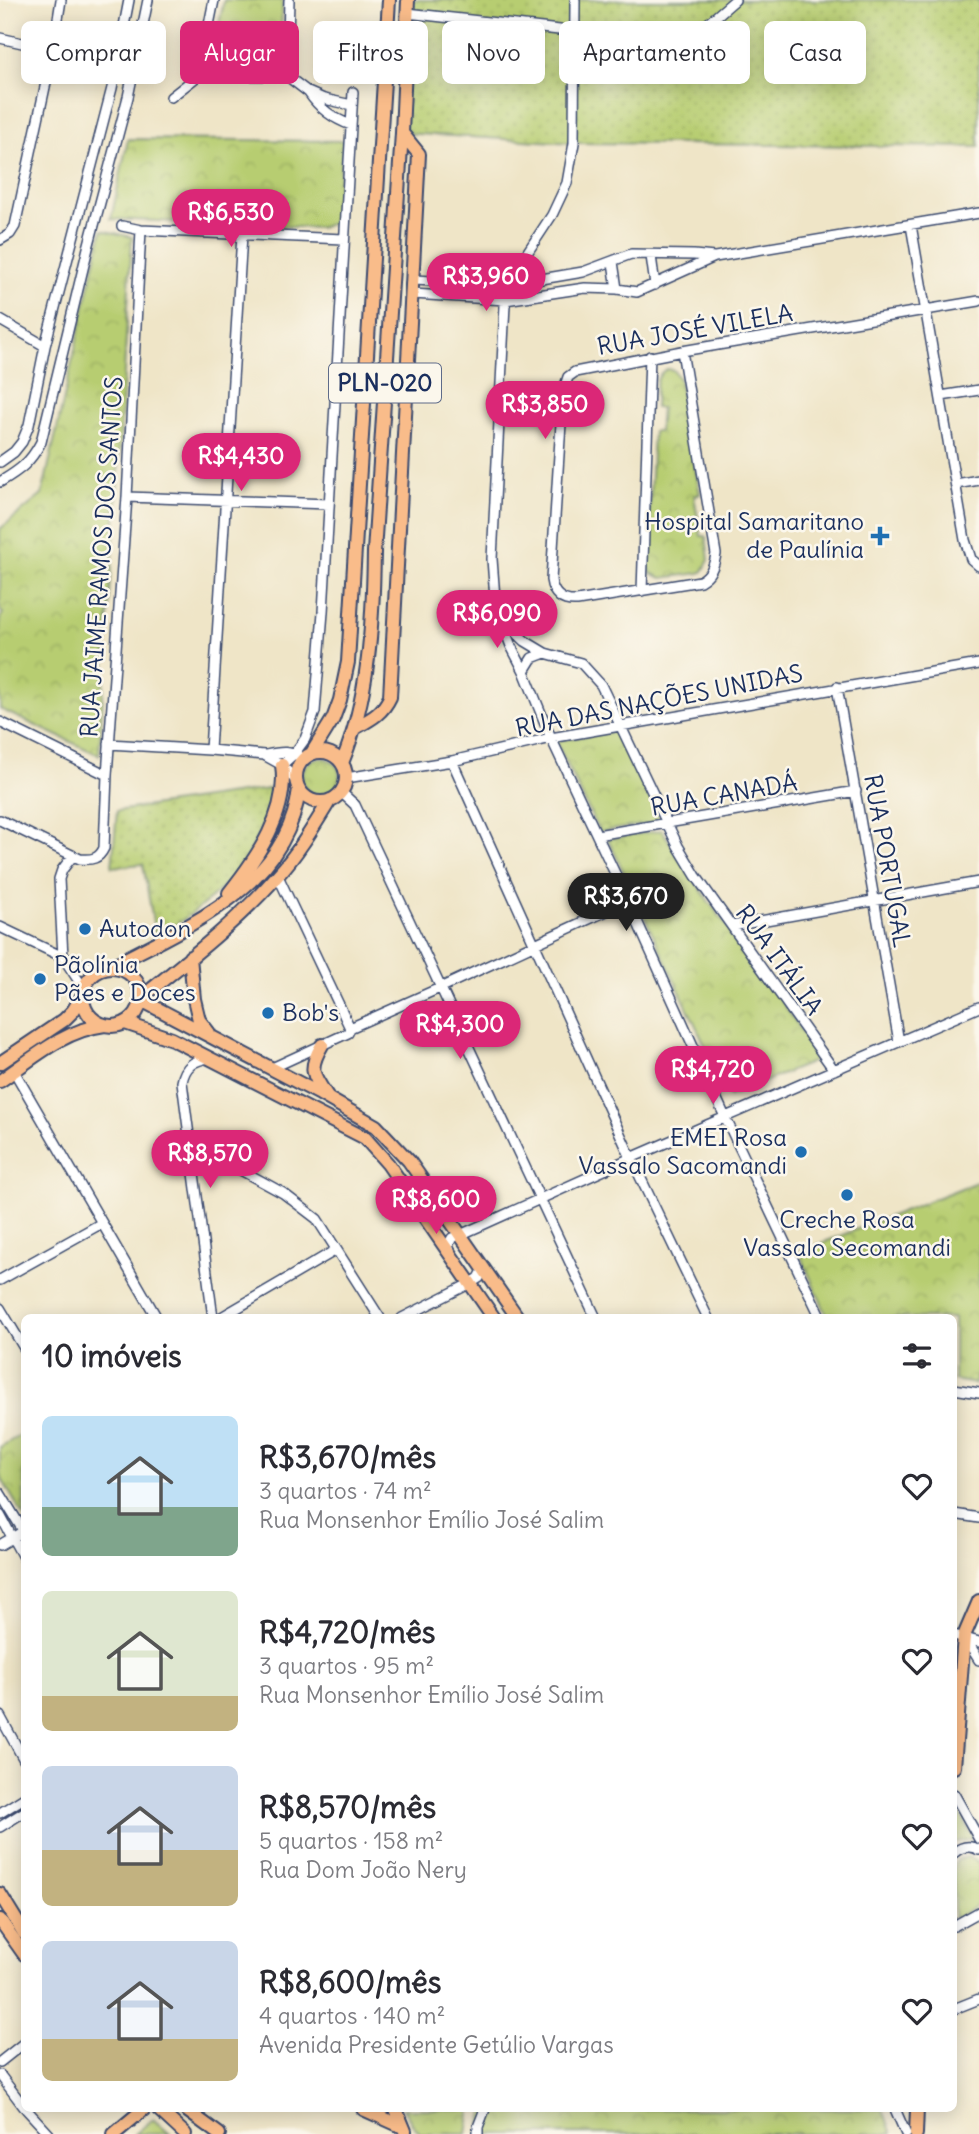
<!DOCTYPE html>
<html lang="pt">
<head>
<meta charset="utf-8">
<style>
	:root { --surface:#fff; --page:#f7f7f7; --text:#2b2b33; --muted:#7c7c81; --accent:#db2777 }
	body { margin:0; font-family:Delius,sans-serif; background:var(--page); color:var(--text); height:100vh; display:flex; flex-direction:column; font-size:26px; white-space:nowrap }
	* { box-sizing:border-box; margin:0 }
	p { font-size:23px; color:var(--muted) }
	.icon { flex:none; width:38px; height:38px; fill:none; stroke:currentColor; stroke-width:2; stroke-linecap:round; stroke-linejoin:round }
	.map { position:relative; flex:1; overflow:hidden }
	.details { position:absolute; left:21px; top:1314px; width:936px; height:798px; display:flex; flex-direction:column; background:var(--surface); border-radius:10px; box-shadow:0 4px 18px #0003 }
	.details>* { flex:none }
	.top-card { position:absolute; left:21px; top:21px; width:938px; height:63px; display:flex; gap:14px }
	.price { position:absolute; translate:-50% -60px; padding:0 16px; border-radius:24px; background:var(--accent); color:#fff; font-size:23px; line-height:46px; filter:drop-shadow(0 2px 4px #0008) }
	.price::after { content:''; position:absolute; left:50%; top:42px; width:21px; height:16px; margin-left:-10px; background:inherit; clip-path:polygon(0 0,100% 0,50% 100%) }
	.price.current { background:#222; color:#fff }
	ul { padding:0; list-style:none }
	li { display:flex; align-items:center; gap:21px; height:175px; padding:0 21px }
	li span { display:grid; place-items:center; flex:none; width:196px; height:140px; border-radius:10px; color:#555 }
	li>.icon { margin-inline-start:auto }
	span .icon { width:84px; height:84px; fill:#fffc; stroke-width:1 }
	li b { font-size:30px }
	h2 { display:flex; justify-content:space-between; align-items:center; height:84px; padding:0 21px; font-size:30px }
	.tag { padding:0 24px; border-radius:10px; background:var(--surface); box-shadow:0 4px 18px #0003; font-size:24px; line-height:63px }
	.tag.current { background:var(--accent); color:#fff }
	.map>svg:first-child { display:block }
	.grass { fill:url(#grass-dots); stroke:#697e68; stroke-width:2 }
	.park { fill:url(#park-crowns); stroke:#697e68; stroke-width:2 }
	.lines { fill:none; stroke-linecap:round; stroke-linejoin:round }
	.minor-casing { stroke:#3b4a6e; stroke-width:12 }
	.major-casing { stroke:#3b4a6e; stroke-width:16 }
	.minor { stroke:#fff; stroke-width:9 }
	.major { stroke:#f9bc8a; stroke-width:12 }
	.poi-dot { fill:#1f6fb2; stroke:#fbf7ec; stroke-width:2.5 }
	.labels { text-anchor:middle; stroke-width:5; stroke-linejoin:round; paint-order:stroke }
	.shield { fill:#fbf7ec; stroke:#5e6b89; stroke-width:2 }
	.shield-label { font-size:23px; font-weight:bold; fill:#1b2f5e }
	.street-label { font-size:24px; fill:#1b2f5e; stroke:#fbf7ec }
	.poi-label { font-size:24px; fill:#1b2f5e; stroke:#fbf7ec; text-anchor:start }
</style>
</head>
<body>
<div class="map">
<svg width="979" height="2134" viewBox="0 0 979 2134">
	<defs>
		<pattern id="grass-dots" width="8" height="8" patternUnits="userSpaceOnUse" patternTransform="scale(1.75)"><rect width="8" height="8" fill="#b7cd71"/><path d="M2 2h.1M6 6h.1" fill="none" stroke="#9db064" stroke-width="1.8" stroke-linecap="round"/></pattern>
		<pattern id="park-crowns" width="20" height="18" patternUnits="userSpaceOnUse" patternTransform="scale(1.75)"><rect width="20" height="18" fill="#b7cd71"/><path d="M2 6a3 3 0 1 1 6 0M12 15a3 3 0 1 1 6 0" fill="none" stroke="#9db064"/></pattern>
	</defs>
	<rect width="100%" height="100%" fill="#fbf7ec"/>
	<filter id="ink" filterUnits="userSpaceOnUse"><feTurbulence type="fractalNoise" baseFrequency=".0143" numOctaves="2"/><feDisplacementMap in="SourceGraphic" scale="14" xChannelSelector="R" yChannelSelector="G"/><feConvolveMatrix kernelMatrix="1 2 1 2 8 2 1 2 1" color-interpolation-filters="sRGB"/></filter>
	<filter id="wash" filterUnits="userSpaceOnUse"><feTurbulence type="fractalNoise" baseFrequency=".00686" numOctaves="4" result="noise"/><feDisplacementMap in="SourceGraphic" scale="28" xChannelSelector="R" yChannelSelector="G"/><feGaussianBlur stdDeviation="1.57" result="paint"/><feColorMatrix in="noise" values="0 0 0 0 0 0 0 0 0 0 0 0 0 0 0 0 0 1.4 0 .05"/><feComposite in="paint" operator="in"/></filter>
	<g filter="url(#wash)">
		<rect width="100%" height="100%" fill="#efe5c7"/>
		<path class="grass" d="M 408,0 L 979,0 L 979,147 L 574,143 L 402,133 Z
			M 274,788 L 276,793 C 266,814 258,839 246,858 C 222,894 191,915 156,939 L 143,864 L 112,867 L 117,811 Z"/>
		<path class="park" d="M 224,0 L 283,0 L 279,58 L 275,63 L 236,66 L 220,63 L 215,44 Z
			M 128,139 L 343,141 L 336,218 L 333,223 L 320,228 L 111,219 Z
			M 102,230 L 132,237 L 116,507 L 99,755 L 0,709 L 0,618 L 3,613 L 0,611 L 0,529 L 42,495 Z
			M 667,369 L 673,370 L 679,379 L 700,494 L 694,496 L 701,536 L 706,536 L 709,560 L 703,571 L 700,573 L 662,578 L 651,573 L 647,563 L 653,431 L 659,431 L 661,408 L 655,408 C 656,394 653,375 667,369 Z
			M 618,730 L 662,822 L 599,832 L 556,741 Z
			M302 777a19 19 0 1 1 38 0a19 19 0 1 1-38 0Z
			M 662,830 L 709,902 L 767,979 L 820,1059 L 729,1096 L 608,839 Z
			M 979,1181 L 979,1368 L 975,1384 L 954,1380 L 954,1318 L 828,1318 L 799,1252 Z
			M 24,1433 L 24,1517 L 0,1476 L 0,1447 Z
			M 959,1812 L 974,1839 L 954,1842 Z
			M 968,1857 L 979,1863 L 979,1905 L 956,1918 L 954,1918 L 954,1864 L 958,1860 Z
			M 403,2109 L 471,2109 L 467,2134 L 421,2134 L 413,2125 Z
			M 485,2109 L 883,2109 L 892,2134 L 478,2134 Z
			M 153,2119 L 170,2134 L 135,2134 Z"/>
	</g>
	<g filter="url(#ink)">
		<g class="lines">
			<defs>
				<path id="minor" d="M 214,0 L 199,75 L 287,76 L 308,92 L 324,99 L 352,105
					M 575,0 L 574,143 L 567,183 L 552,215 L 506,285 L 492,559 L 495,598 L 499,615 L 511,646 L 524,671 L 551,738 L 628,901 L 725,1117 L 821,1318
					M 407,13 L 622,37 L 670,38 L 682,36 L 705,26 L 735,0
					M 0,38 L 53,50
					M 287,76 L 289,0
					M 309,93 C 319,108 334,119 351,125
					M 171,97 L 199,75
					M 911,225 L 965,540 L 971,559 L 979,566
					M 122,226 L 141,230 L 344,239
					M 0,240 L 10,234 L 15,226 L 53,50 L 61,0
					M 651,256 L 655,285
					M 613,262 L 617,289
					M 414,280 L 506,285 L 583,272 L 631,254 L 694,255 L 714,257
					M 413,294 L 505,300 L 585,288 L 617,289 L 637,292 L 715,257 L 979,213
					M 0,320 L 45,346
					M 682,351 L 716,554 C 714,566 711,575 700,581 L 577,601 C 562,602 553,595 551,580 L 563,392 L 568,377 L 575,372 L 682,351 L 979,301
					M 941,396 L 979,390
					M 0,462 L 14,452 L 22,442 L 29,425 L 45,346 L 112,88 L 129,0
					M 0,482 C 20,470 30,463 41,442 L 88,248 L 128,97 L 148,0
					M 956,484 L 979,480
					M 127,497 L 329,504
					M 642,591 L 650,356
					M 501,618 L 525,641 L 545,653 L 581,663 L 601,685 L 678,846 L 696,876 L 834,1070
					M 524,671 L 532,658 L 545,653
					M 837,687 L 899,1042
					M 0,722 L 107,775
					M 109,744 L 210,750 L 264,755 L 282,765 L 297,782
					M 210,750 L 242,235
					M 266,755 C 279,752 292,750 303,759
					M 452,761 L 631,1158 L 708,1318
					M 282,765 L 294,754 L 305,739 L 315,712 L 323,612 L 353,92
					M 346,778 L 452,761 L 551,738 L 620,726 L 979,664
					M 341,792 L 355,805 L 596,1318
					M 0,820 L 80,859 C 92,860 99,859 104,848 L 107,775 L 127,497 L 141,230
					M 597,835 L 856,791
					M 278,876 L 350,1028
					M 732,926 L 979,882
					M 0,927 L 63,957 L 100,971
					M 63,957 L 59,879 L 62,870 L 72,857
					M 63,957 L 84,989
					M 209,1058 C 194,1060 185,1066 182,1082 L 213,1318
					M 272,1068 L 348,1033 L 350,1028 L 442,987 L 628,901
					M 14,1071 L 157,1318
					M 189,1142 L 283,1193 L 317,1219 L 380,1318
					M 450,1251 L 448,1245 L 452,1238 L 460,1235 L 631,1158 L 979,1007
					M 0,1280 L 102,1223
					M 0,1308 L 24,1348
					M 220,1318 L 336,1250
					M 402,1318 L 471,1283 L 479,1278 L 484,1269
					M 954,1389 L 979,1393
					M 0,1493 L 24,1532
					M 954,1514 L 979,1518
					M 0,1515 L 24,1559
					M 0,1545 L 24,1531
					M 954,1635 L 979,1642
					M 965,1638 L 979,1660
					M 0,1716 L 24,1760
					M 954,1794 L 979,1839
					M 0,1813 L 24,1798
					M 0,1827 L 24,1812
					M 954,1853 C 962,1846 970,1845 979,1850
					M 954,1926 L 979,1912
					M 954,2009 L 979,1999
					M 0,2062 L 24,2043
					M 0,2075 L 24,2107
					M 26,2109 L 49,2134
					M 895,2109 L 906,2134
					M 478,2134 L 478,2127 L 485,2109"/>
				<path id="major" d="M 355,728 C 371,719 382,714 390,697 L 419,154 L 402,133
					M296 777a25 25 0 1 1 50 0a25 25 0 1 1-50 0Z
					M 312,753 L 333,719 L 340,700 L 348,662 L 389,0
					M 342,763 C 369,697 373,624 374,552 L 402,133 L 408,0
					M 229,893 C 257,858 289,812 282,765
					M 190,957 L 194,999 L 199,1020 L 209,1033
					M 108,968 C 185,927 288,887 299,789
					M83 997a29 29 0 1 1 58 0a29 29 0 1 1-58 0Z
					M 142,997 C 189,959 238,921 278,875 C 298,853 314,826 330,800
					M 141,1000 L 320,1094 L 376,1126 L 409,1161 L 518,1318
					M 125,1023 L 172,1039 L 365,1138 L 388,1164 L 494,1318
					M 322,1045 C 308,1069 312,1074 327,1096
					M 0,1063 L 64,1020 L 73,1011 L 83,995
					M 0,1081 C 33,1058 64,1030 105,1025
					M 954,1767 L 964,1636 L 979,1601
					M 0,1894 L 24,1933
					M 0,1920 L 24,1954
					M 158,2109 L 185,2134
					M 185,2109 L 219,2134
					M 363,2109 L 403,2127
					M 396,2109 L 405,2131
					M 114,2134 L 144,2109
					M 916,2134 L 917,2109"/>
			</defs>
			<use href="#minor" class="minor-casing"/>
			<use href="#major" class="major-casing"/>
			<use href="#minor" class="minor"/>
			<use href="#major" class="major"/>
		</g>
	</g>
	<g class="poi-dot">
		<path d="M876.5 525.5h7v7h7v7h-7v7h-7v-7h-7v-7h7z"/>
		<circle cx="85" cy="929" r="7"/>
		<circle cx="40" cy="979" r="7"/>
		<circle cx="268" cy="1013" r="7"/>
		<circle cx="801" cy="1152" r="7"/>
		<circle cx="847" cy="1195" r="7"/>
	</g>
	<g class="labels">
		<rect class="shield" x="329" y="363.5" width="112" height="39" rx="5"/>
		<g class="shield-label">
			<text x="385" y="391">PLN-020</text>
		</g>
		<g class="street-label">
			<text transform="translate(695 330) rotate(-10)" y="8">RUA JOSÉ VILELA</text>
			<text transform="translate(102 557) rotate(-86)" y="8">RUA JAIME RAMOS DOS SANTOS</text>
			<text transform="translate(659 701) rotate(-11)" y="8">RUA DAS NAÇÕES UNIDAS</text>
			<text transform="translate(724 795) rotate(-10)" y="8">RUA CANADÁ</text>
			<text transform="translate(887 861) rotate(80)" y="8">RUA PORTUGAL</text>
			<text transform="translate(779 960) rotate(54)" y="8">RUA ITÁLIA</text>
		</g>
		<g class="poi-label">
			<text x="864" y="530" text-anchor="end">Hospital Samaritano<tspan x="864" dy="28">de Paulínia</tspan></text>
			<text x="99" y="937">Autodon</text>
			<text x="54" y="973">Pãolínia<tspan x="54" dy="28">Pães e Doces</tspan></text>
			<text x="282" y="1021">Bob's</text>
			<text x="787" y="1146" text-anchor="end">EMEI Rosa<tspan x="787" dy="28">Vassalo Sacomandi</tspan></text>
			<text x="847" y="1228" text-anchor="middle">Creche Rosa<tspan x="847" dy="28">Vassalo Secomandi</tspan></text>
		</g>
	</g>
</svg>
<b class="price" style="left:231px;top:249px">R$6,530</b>
<b class="price" style="left:486px;top:313px">R$3,960</b>
<b class="price" style="left:545px;top:441px">R$3,850</b>
<b class="price" style="left:241px;top:493px">R$4,430</b>
<b class="price" style="left:497px;top:650px">R$6,090</b>
<b class="price current" style="left:626px;top:933px">R$3,670</b>
<b class="price" style="left:460px;top:1061px">R$4,300</b>
<b class="price" style="left:713px;top:1106px">R$4,720</b>
<b class="price" style="left:210px;top:1190px">R$8,570</b>
<b class="price" style="left:436px;top:1236px">R$8,600</b>
<div class="top-card">
<a class="tag">Comprar</a>
<a class="tag current">Alugar</a>
<a class="tag">Filtros</a>
<a class="tag">Novo</a>
<a class="tag">Apartamento</a>
<a class="tag">Casa</a>
</div>
<section class="details">
<h2>10 imóveis<svg class="icon" aria-label="filters" viewBox="0 0 24 24"><path d="M4 7h16M4 17h16"/><circle cx="9" cy="7" r="2"/><circle cx="15" cy="17" r="2"/></svg></h2>
<ul>
<li><span style="background:linear-gradient(#bfe0f5 65%,#7fa58c 0)"><svg class="icon" aria-label="home" viewBox="0 0 24 24"><path d="M3 11l9-7 9 7M6 9v11h12V9"/></svg></span><div><b>R$3,670/mês</b><p>3 quartos · 74 m²</p><p>Rua Monsenhor Emílio José Salim</p></div><svg class="icon" aria-label="heart" viewBox="0 0 24 24"><path d="M12 20l-8-8c-3-5 5-10 8-4 3-6 11-1 8 4z"/></svg></li>
<li><span style="background:linear-gradient(#dfe7d0 75%,#c2b280 0)"><svg class="icon" aria-label="home" viewBox="0 0 24 24"><path d="M3 11l9-7 9 7M6 9v11h12V9"/></svg></span><div><b>R$4,720/mês</b><p>3 quartos · 95 m²</p><p>Rua Monsenhor Emílio José Salim</p></div><svg class="icon" aria-label="heart" viewBox="0 0 24 24"><path d="M12 20l-8-8c-3-5 5-10 8-4 3-6 11-1 8 4z"/></svg></li>
<li><span style="background:linear-gradient(#c9d6e8 60%,#c2b280 0)"><svg class="icon" aria-label="home" viewBox="0 0 24 24"><path d="M3 11l9-7 9 7M6 9v11h12V9"/></svg></span><div><b>R$8,570/mês</b><p>5 quartos · 158 m²</p><p>Rua Dom João Nery</p></div><svg class="icon" aria-label="heart" viewBox="0 0 24 24"><path d="M12 20l-8-8c-3-5 5-10 8-4 3-6 11-1 8 4z"/></svg></li>
<li><span style="background:linear-gradient(#c9d6e8 70%,#c2b280 0)"><svg class="icon" aria-label="home" viewBox="0 0 24 24"><path d="M3 11l9-7 9 7M6 9v11h12V9"/></svg></span><div><b>R$8,600/mês</b><p>4 quartos · 140 m²</p><p>Avenida Presidente Getúlio Vargas</p></div><svg class="icon" aria-label="heart" viewBox="0 0 24 24"><path d="M12 20l-8-8c-3-5 5-10 8-4 3-6 11-1 8 4z"/></svg></li>
</ul>
</section>
</div>
</body>
</html>
